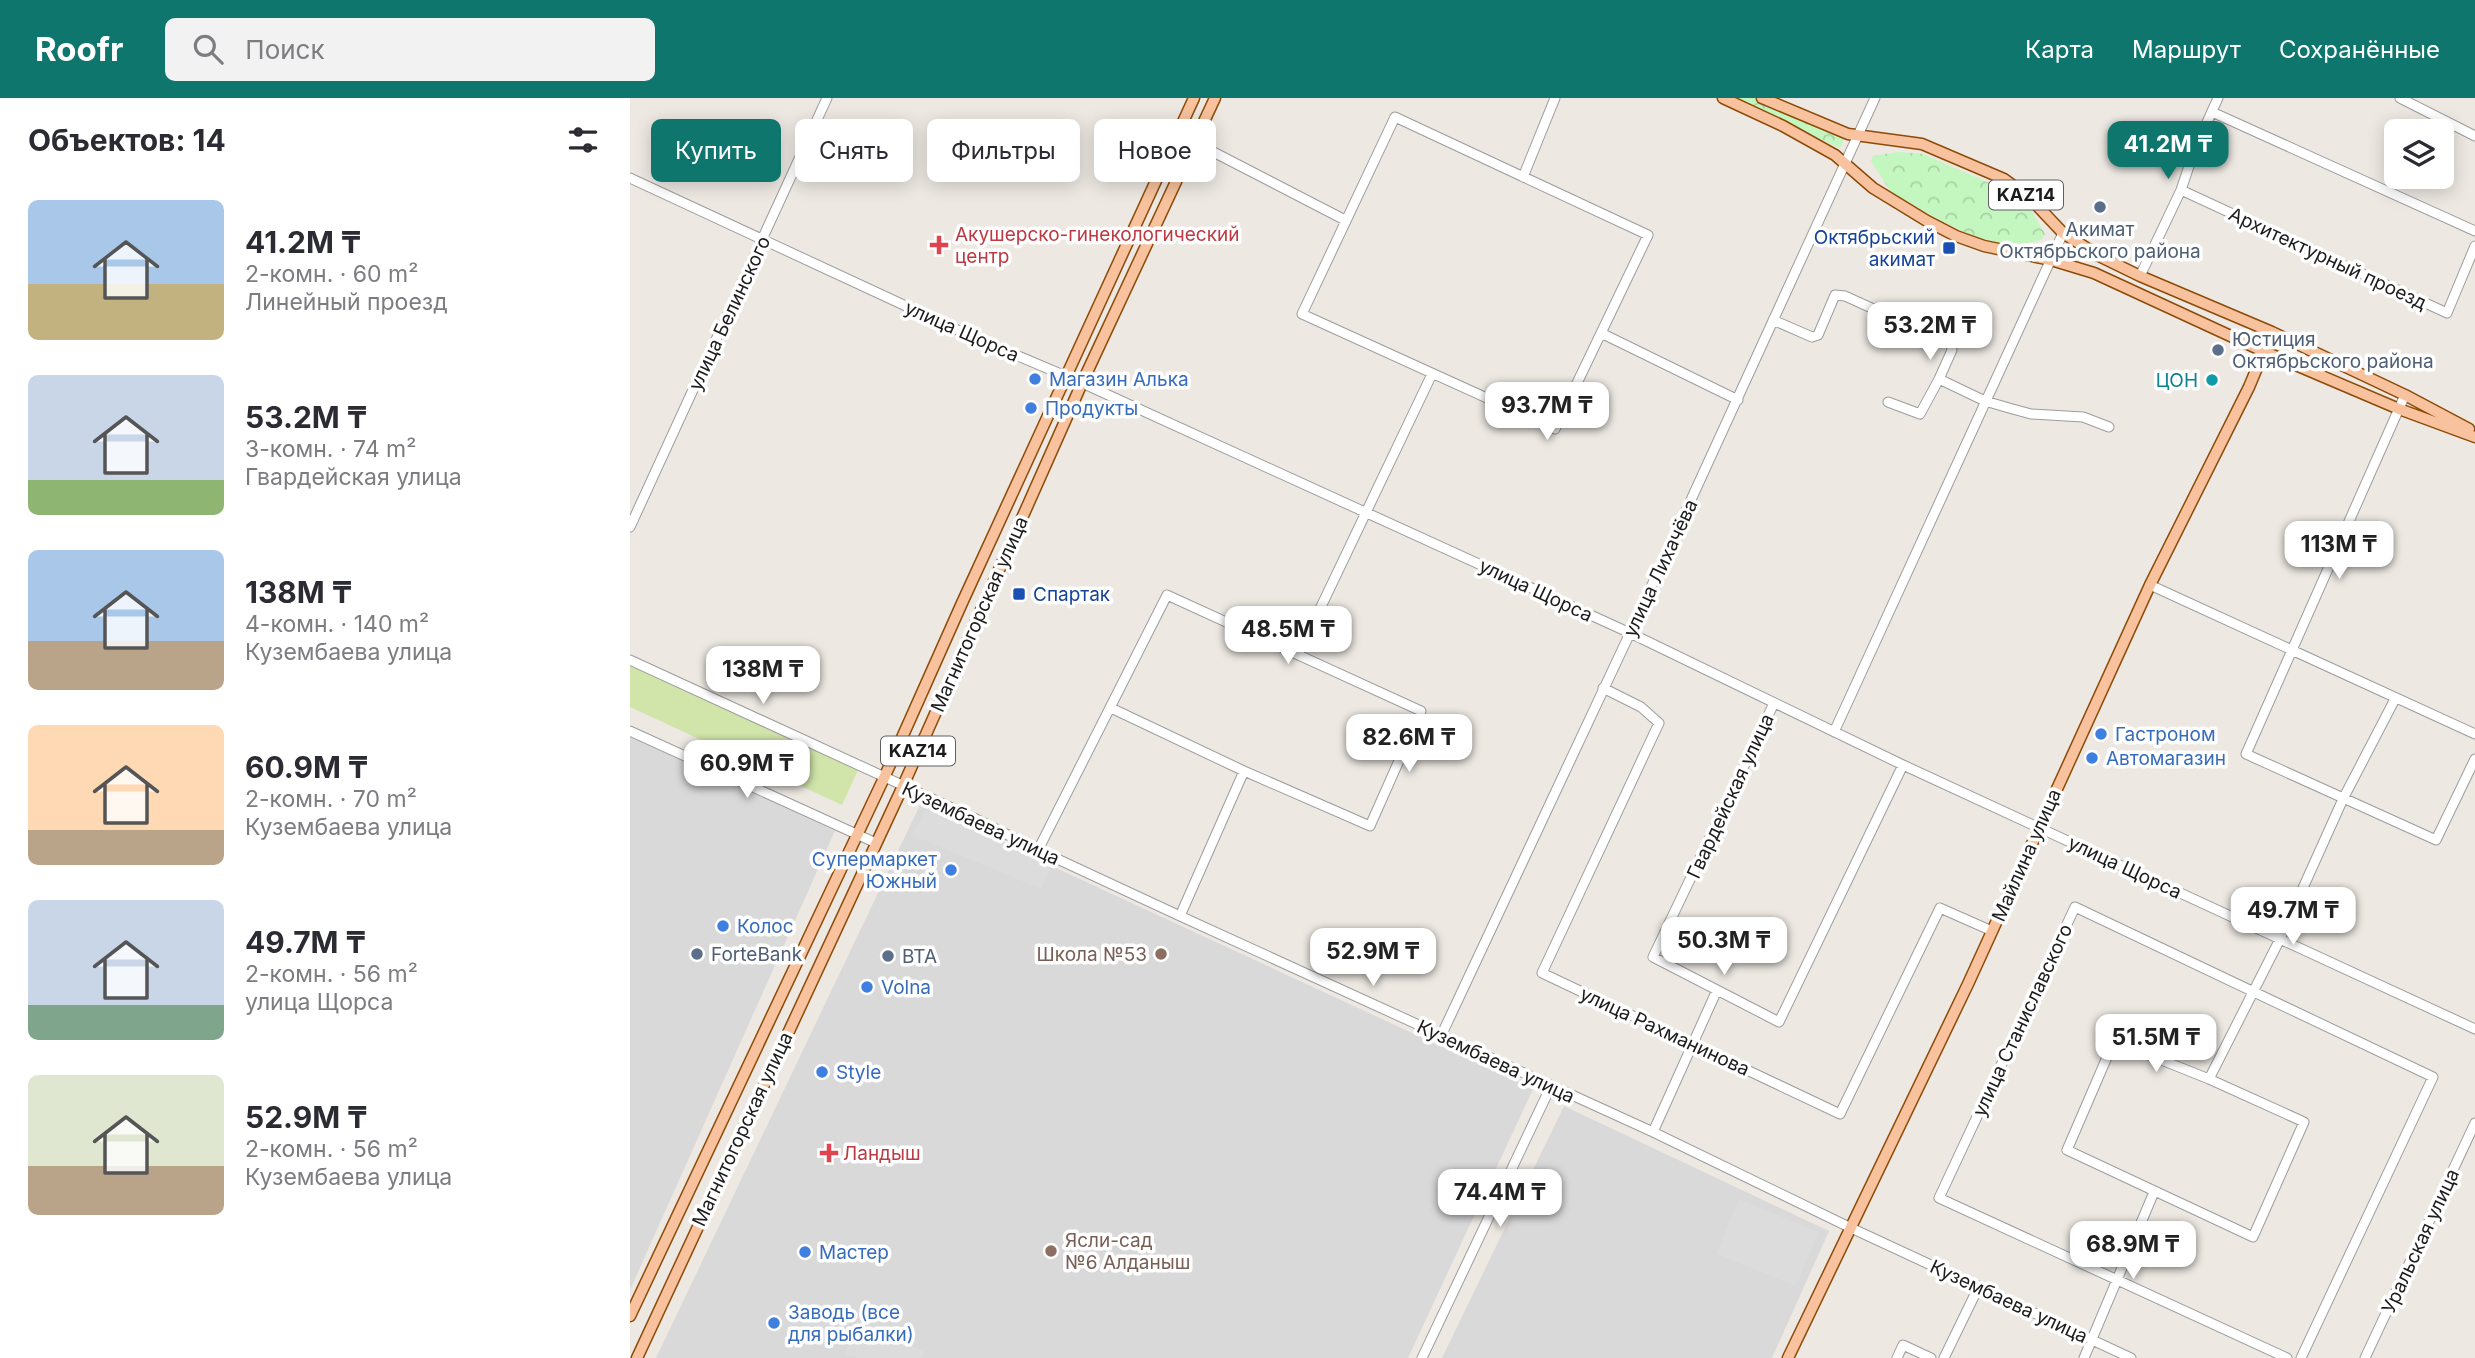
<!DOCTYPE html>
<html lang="ru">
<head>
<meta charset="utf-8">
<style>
	:root { --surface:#fff; --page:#f2f2f3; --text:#2b2b33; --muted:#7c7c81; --accent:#0f766e }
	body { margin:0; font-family:Inter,sans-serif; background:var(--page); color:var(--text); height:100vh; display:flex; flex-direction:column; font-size:26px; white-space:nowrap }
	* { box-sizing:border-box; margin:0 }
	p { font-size:23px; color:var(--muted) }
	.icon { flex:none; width:38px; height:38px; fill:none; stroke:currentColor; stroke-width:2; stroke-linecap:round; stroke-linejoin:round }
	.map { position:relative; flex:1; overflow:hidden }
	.details { display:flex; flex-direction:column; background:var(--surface); width:630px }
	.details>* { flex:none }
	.hud { position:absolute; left:21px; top:21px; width:665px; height:63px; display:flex; gap:14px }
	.buttons { position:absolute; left:1754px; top:21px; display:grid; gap:14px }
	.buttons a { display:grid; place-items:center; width:70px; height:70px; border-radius:10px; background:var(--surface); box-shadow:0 4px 18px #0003; font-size:35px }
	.price { position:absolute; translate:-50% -60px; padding:0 16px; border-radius:14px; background:#fff; color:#222; font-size:23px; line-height:46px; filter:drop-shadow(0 2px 4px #0008) }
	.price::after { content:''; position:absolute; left:50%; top:42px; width:21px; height:16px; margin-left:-10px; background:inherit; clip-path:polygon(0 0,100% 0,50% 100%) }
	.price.on { background:var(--accent); color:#fff }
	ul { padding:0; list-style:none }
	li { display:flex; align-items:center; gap:21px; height:175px; padding:0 28px }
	li span { display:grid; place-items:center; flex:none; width:196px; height:140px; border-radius:10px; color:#555 }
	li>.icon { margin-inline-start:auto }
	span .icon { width:84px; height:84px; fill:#fffc; stroke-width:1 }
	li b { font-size:30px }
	h2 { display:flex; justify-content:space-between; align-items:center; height:84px; padding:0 28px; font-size:30px }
	.chip { padding:0 24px; border-radius:10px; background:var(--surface); box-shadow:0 4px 18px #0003; font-size:24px; line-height:63px }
	.chip.on { background:var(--accent); color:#fff }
	header { display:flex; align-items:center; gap:42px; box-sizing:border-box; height:98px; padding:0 35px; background:var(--accent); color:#fff }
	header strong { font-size:33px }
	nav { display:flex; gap:38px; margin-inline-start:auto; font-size:24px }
	.search { width:490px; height:63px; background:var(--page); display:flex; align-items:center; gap:18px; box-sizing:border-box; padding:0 24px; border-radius:10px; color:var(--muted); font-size:26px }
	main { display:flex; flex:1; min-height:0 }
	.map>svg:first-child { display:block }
	.residential { fill:#dad9d9 }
	.grass { fill:#d1e5aa }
	.park { fill:url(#park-crowns) }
	.parking { fill:#dcdcdc }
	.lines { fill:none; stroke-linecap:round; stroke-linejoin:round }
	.minor-casing { stroke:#9d9d9d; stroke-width:11 }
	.major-casing { stroke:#8d4b07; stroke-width:13 }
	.minor { stroke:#fff; stroke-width:9 }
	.major { stroke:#f7c29d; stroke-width:10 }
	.service-dot { fill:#5c6f8a; stroke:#fff; stroke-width:2.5 }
	.health-dot { fill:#e0444e; stroke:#fff; stroke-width:2.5 }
	.transit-dot { fill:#1a4fb4; stroke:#fff; stroke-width:2.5 }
	.shop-dot { fill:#3f7fe0; stroke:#fff; stroke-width:2.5 }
	.culture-dot { fill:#0f9aa8; stroke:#fff; stroke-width:2.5 }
	.education-dot { fill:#8d6e63; stroke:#fff; stroke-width:2.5 }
	.labels { text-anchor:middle; stroke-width:7; stroke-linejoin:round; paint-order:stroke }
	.shield { fill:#fff; stroke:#606060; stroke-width:2 }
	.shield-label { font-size:18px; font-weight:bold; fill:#1c1c1c }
	.service-label { font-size:19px; fill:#4e5e75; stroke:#fff; text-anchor:start }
	.health-label { font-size:19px; fill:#be3a42; stroke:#fff; text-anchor:start }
	.transit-label { font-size:19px; fill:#164399; stroke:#fff; text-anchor:end }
	.street-label { font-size:19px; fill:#1c1c1c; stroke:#fff }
	.shop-label { font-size:19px; fill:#366cbe; stroke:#fff; text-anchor:start }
	.culture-label { font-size:19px; fill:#0d838f; stroke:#fff; text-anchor:end }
	.education-label { font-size:19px; fill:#785e54; stroke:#fff; text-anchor:end }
</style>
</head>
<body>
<header>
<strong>Roofr</strong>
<div class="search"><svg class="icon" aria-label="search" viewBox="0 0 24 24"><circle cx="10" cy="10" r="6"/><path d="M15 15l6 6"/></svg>Поиск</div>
<nav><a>Карта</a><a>Маршрут</a><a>Сохранённые</a></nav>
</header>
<main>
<section class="details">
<h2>Объектов: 14<svg class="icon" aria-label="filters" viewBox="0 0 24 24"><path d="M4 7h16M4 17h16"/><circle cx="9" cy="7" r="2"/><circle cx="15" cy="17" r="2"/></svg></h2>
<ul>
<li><span style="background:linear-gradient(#a9c7e8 60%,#c2b280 0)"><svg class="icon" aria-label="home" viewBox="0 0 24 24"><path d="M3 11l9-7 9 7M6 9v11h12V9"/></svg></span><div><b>41.2M ₸</b><p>2-комн. · 60 m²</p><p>Линейный проезд</p></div></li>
<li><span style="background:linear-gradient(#c9d6e8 75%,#8fb573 0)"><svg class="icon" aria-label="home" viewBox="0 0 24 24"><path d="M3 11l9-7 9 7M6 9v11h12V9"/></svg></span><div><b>53.2M ₸</b><p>3-комн. · 74 m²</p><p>Гвардейская улица</p></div></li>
<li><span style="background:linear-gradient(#a9c7e8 65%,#b9a48a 0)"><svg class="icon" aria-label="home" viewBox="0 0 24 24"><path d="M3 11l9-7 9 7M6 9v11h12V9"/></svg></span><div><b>138M ₸</b><p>4-комн. · 140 m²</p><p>Кузембаева улица</p></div></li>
<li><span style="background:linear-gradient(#ffd9b3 75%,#b9a48a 0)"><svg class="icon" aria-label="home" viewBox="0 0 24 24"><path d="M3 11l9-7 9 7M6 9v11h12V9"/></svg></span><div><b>60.9M ₸</b><p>2-комн. · 70 m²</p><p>Кузембаева улица</p></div></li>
<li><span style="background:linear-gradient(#c9d6e8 75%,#7fa58c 0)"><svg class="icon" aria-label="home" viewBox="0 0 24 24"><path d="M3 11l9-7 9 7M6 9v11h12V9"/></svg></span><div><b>49.7M ₸</b><p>2-комн. · 56 m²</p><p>улица Щорса</p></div></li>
<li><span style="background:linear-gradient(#dfe7d0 65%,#b9a48a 0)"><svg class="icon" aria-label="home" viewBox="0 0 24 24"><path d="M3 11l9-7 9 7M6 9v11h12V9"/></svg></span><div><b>52.9M ₸</b><p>2-комн. · 56 m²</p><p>Кузембаева улица</p></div></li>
</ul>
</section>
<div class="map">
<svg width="1845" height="1260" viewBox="0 0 1845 1260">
	<defs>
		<pattern id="park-crowns" width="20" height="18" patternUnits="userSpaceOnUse" patternTransform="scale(1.75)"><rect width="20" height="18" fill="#c4f6c0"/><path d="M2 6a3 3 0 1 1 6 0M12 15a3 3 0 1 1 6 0" fill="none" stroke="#a8d2a4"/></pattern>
	</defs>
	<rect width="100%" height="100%" fill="#ede8e2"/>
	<path class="residential" d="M 0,638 L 205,733 L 0,1192 Z
		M 290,707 L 903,991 L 778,1260 L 26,1260 Z
		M 934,1008 L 1199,1133 L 1142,1260 L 812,1260 Z"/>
	<path class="grass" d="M 0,563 L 229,670 L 212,707 L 0,609 Z"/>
	<path class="park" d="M 1103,0 L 1130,0 L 1215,39 L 1210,50 Z
		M 1268,54 L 1293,56 L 1364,87 L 1401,112 L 1415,136 L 1411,142 L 1382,148 L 1348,140 L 1309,122 L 1260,93 L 1241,63 L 1243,58 Z"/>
	<path class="parking" d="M 298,708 L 423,767 L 411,791 L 282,737 Z
		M 1109,1101 L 1188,1134 L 1166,1188 L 1087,1156 Z
		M 226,1224 L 294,1253 L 291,1260 L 228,1260 L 215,1256 Z"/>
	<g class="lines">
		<defs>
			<path id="minor" d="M 1770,0 L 1845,38
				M 1582,14 L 1845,133
				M 765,19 L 1018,137 L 925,331 L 672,216 Z
				M 564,44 L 715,122
				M 893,79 L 925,0
				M 0,80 L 334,235 L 452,285 L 1000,535 L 1273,667 L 1845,931
				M 1551,92 L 1817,215 L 1845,148
				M 1510,178 L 1551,92 L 1564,53 L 1588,0
				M 1143,222 L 1182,239 L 1188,237 L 1205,197 L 1215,198 L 1321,246 L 1322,252 L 1309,281 L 1355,303 L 1379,310 L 1401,316 L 1453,319 L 1479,329
				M 971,235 L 1108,302
				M 1775,297 L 1616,656 L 1806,742 L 1845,661
				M 1258,304 L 1290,316 L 1309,281
				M 0,429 L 197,0
				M 1520,487 L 1845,636
				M 668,557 L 802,276
				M 0,562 L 346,721 L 408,752 L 550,818 L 1023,1034 L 1219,1129 L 1501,1260
				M 973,590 L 1011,609 L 1029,625 L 912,875 L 1210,1016 L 1310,810 L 1362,833
				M 1144,605 L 1023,859 L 1149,924 L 1273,667
				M 0,633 L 246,745
				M 1204,634 L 1433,135
				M 408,752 L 537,497 L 791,613 L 740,728 L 614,673 L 481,610
				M 550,818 L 614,673
				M 811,938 L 1000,535 L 1245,0
				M 1484,943 L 1579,981 L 1674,1024 L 1623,1139 L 1437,1052 Z
				M 1579,981 L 1650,841 L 1713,701 L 1765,601
				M 1023,1034 L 1087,892
				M 792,1260 L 921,988
				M 1267,1260 L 1273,1247 L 1301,1260
				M 1314,1260 L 1349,1188
				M 1454,1260 L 1524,1094
				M 1657,1260 L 1309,1100 L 1445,809 L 1803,979 L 1671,1260
				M 1735,1260 L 1845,1025"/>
			<path id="major" d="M 1093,0 L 1153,28 L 1205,57 L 1243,90 L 1297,123 L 1326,138 L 1354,148 L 1421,162 L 1464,175 L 1633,253 L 1769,311 L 1845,339
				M 1132,0 L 1218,36 L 1292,46 L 1374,81 L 1399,99 L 1433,135 L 1469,158 L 1510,178 L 1642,234 L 1775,297 L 1839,331
				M 0,1218 L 254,680 L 332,505 L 564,0
				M 7,1260 L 273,688 L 452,285 L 585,0
				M 1158,1260 L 1338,886 L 1520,487 L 1619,289 L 1642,234"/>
		</defs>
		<use href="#minor" class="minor-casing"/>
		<use href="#major" class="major-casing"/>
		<use href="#minor" class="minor"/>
		<use href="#major" class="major"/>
	</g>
	<g class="service-dot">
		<circle cx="1470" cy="109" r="7"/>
		<circle cx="1588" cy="252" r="7"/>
		<circle cx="67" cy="856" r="7"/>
		<circle cx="258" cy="858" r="7"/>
	</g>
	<g class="health-dot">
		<path d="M305.5 136.5h7v7h7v7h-7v7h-7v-7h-7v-7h7z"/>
		<path d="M195.5 1044.5h7v7h7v7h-7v7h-7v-7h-7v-7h7z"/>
	</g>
	<g class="transit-dot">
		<rect x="1312" y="143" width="14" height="14" rx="3.5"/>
		<rect x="382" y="489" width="14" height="14" rx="3.5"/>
	</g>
	<g class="shop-dot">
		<circle cx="405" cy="281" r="7"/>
		<circle cx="401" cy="310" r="7"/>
		<circle cx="1471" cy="636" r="7"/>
		<circle cx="1462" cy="660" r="7"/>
		<circle cx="321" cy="772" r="7"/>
		<circle cx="93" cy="828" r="7"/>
		<circle cx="237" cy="889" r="7"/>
		<circle cx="192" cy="974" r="7"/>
		<circle cx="175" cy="1154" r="7"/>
		<circle cx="144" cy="1225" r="7"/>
	</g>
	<circle class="culture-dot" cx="1582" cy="282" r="7"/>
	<g class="education-dot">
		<circle cx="531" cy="856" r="7"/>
		<circle cx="421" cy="1153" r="7"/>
	</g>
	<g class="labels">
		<g class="shield">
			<rect x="1359" y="82.5" width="74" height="29" rx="5"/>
			<rect x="251" y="638.5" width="74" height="29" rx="5"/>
		</g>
		<g class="shield-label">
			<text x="1396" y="103">KAZ14</text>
			<text x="288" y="659">KAZ14</text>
		</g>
		<g class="service-label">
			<text x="1470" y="138" text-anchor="middle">Акимат<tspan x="1470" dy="22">Октябрьского района</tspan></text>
			<text x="1602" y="248">Юстиция<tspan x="1602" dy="22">Октябрьского района</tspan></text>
			<text x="81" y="863">ForteBank</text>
			<text x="272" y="865">BTA</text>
		</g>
		<g class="health-label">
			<text x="325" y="143">Акушерско-гинекологический<tspan x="325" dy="22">центр</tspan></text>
			<text x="213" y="1062">Ландыш</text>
		</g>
		<g class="transit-label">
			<text x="1305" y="146">Октябрьский<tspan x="1305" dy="22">акимат</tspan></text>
			<text x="403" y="503" text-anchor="start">Спартак</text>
		</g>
		<g class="street-label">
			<text transform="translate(1698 160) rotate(25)" y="7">Архитектурный проезд</text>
			<text transform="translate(99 215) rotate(-65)" y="7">улица Белинского</text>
			<text transform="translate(332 233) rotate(24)" y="7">улица Щорса</text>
			<text transform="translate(1030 470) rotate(-65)" y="7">улица Лихачёва</text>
			<text transform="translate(906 492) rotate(25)" y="7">улица Щорса</text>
			<text transform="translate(349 516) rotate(-66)" y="7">Магнитогорская улица</text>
			<text transform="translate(1100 698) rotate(-65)" y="7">Гвардейская улица</text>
			<text transform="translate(351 725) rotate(25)" y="7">Кузембаева улица</text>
			<text transform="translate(1396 757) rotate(-66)" y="7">Майлина улица</text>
			<text transform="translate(1495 769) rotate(25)" y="7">улица Щорса</text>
			<text transform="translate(1392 922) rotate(-65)" y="7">улица Станиславского</text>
			<text transform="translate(1035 933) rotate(25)" y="7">улица Рахманинова</text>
			<text transform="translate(866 963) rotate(25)" y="7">Кузембаева улица</text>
			<text transform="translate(112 1031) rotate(-65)" y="7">Магнитогорская улица</text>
			<text transform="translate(1790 1143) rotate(-65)" y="7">Уральская улица</text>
			<text transform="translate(1379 1203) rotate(25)" y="7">Кузембаева улица</text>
		</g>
		<g class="shop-label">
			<text x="419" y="288">Магазин Алька</text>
			<text x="415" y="317">Продукты</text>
			<text x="1485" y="643">Гастроном</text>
			<text x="1476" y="667">Автомагазин</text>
			<text x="307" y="768" text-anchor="end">Супермаркет<tspan x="307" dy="22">Южный</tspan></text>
			<text x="107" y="835">Колос</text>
			<text x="251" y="896">Volna</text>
			<text x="206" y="981">Style</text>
			<text x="189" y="1161">Мастер</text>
			<text x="158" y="1221">Заводь (все<tspan x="158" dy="22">для рыбалки)</tspan></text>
		</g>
		<g class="culture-label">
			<text x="1568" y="289">ЦОН</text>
		</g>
		<g class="education-label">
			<text x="517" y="863">Школа №53</text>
			<text x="435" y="1149" text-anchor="start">Ясли-сад<tspan x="435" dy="22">№6 Алданыш</tspan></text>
		</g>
	</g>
</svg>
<div class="buttons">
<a><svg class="icon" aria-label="layers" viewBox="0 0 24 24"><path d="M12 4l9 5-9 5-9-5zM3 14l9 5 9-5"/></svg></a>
</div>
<b class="price on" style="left:1538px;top:83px">41.2M ₸</b>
<b class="price" style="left:1300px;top:264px">53.2M ₸</b>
<b class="price" style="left:917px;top:344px">93.7M ₸</b>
<b class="price" style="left:1709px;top:483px">113M ₸</b>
<b class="price" style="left:658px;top:568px">48.5M ₸</b>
<b class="price" style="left:133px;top:608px">138M ₸</b>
<b class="price" style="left:779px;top:676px">82.6M ₸</b>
<b class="price" style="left:117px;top:702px">60.9M ₸</b>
<b class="price" style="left:1663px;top:849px">49.7M ₸</b>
<b class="price" style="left:1094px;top:879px">50.3M ₸</b>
<b class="price" style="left:743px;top:890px">52.9M ₸</b>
<b class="price" style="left:1526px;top:976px">51.5M ₸</b>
<b class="price" style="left:870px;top:1131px">74.4M ₸</b>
<b class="price" style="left:1503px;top:1183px">68.9M ₸</b>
<div class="hud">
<a class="chip on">Купить</a>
<a class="chip">Снять</a>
<a class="chip">Фильтры</a>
<a class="chip">Новое</a>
</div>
</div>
</main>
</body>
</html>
